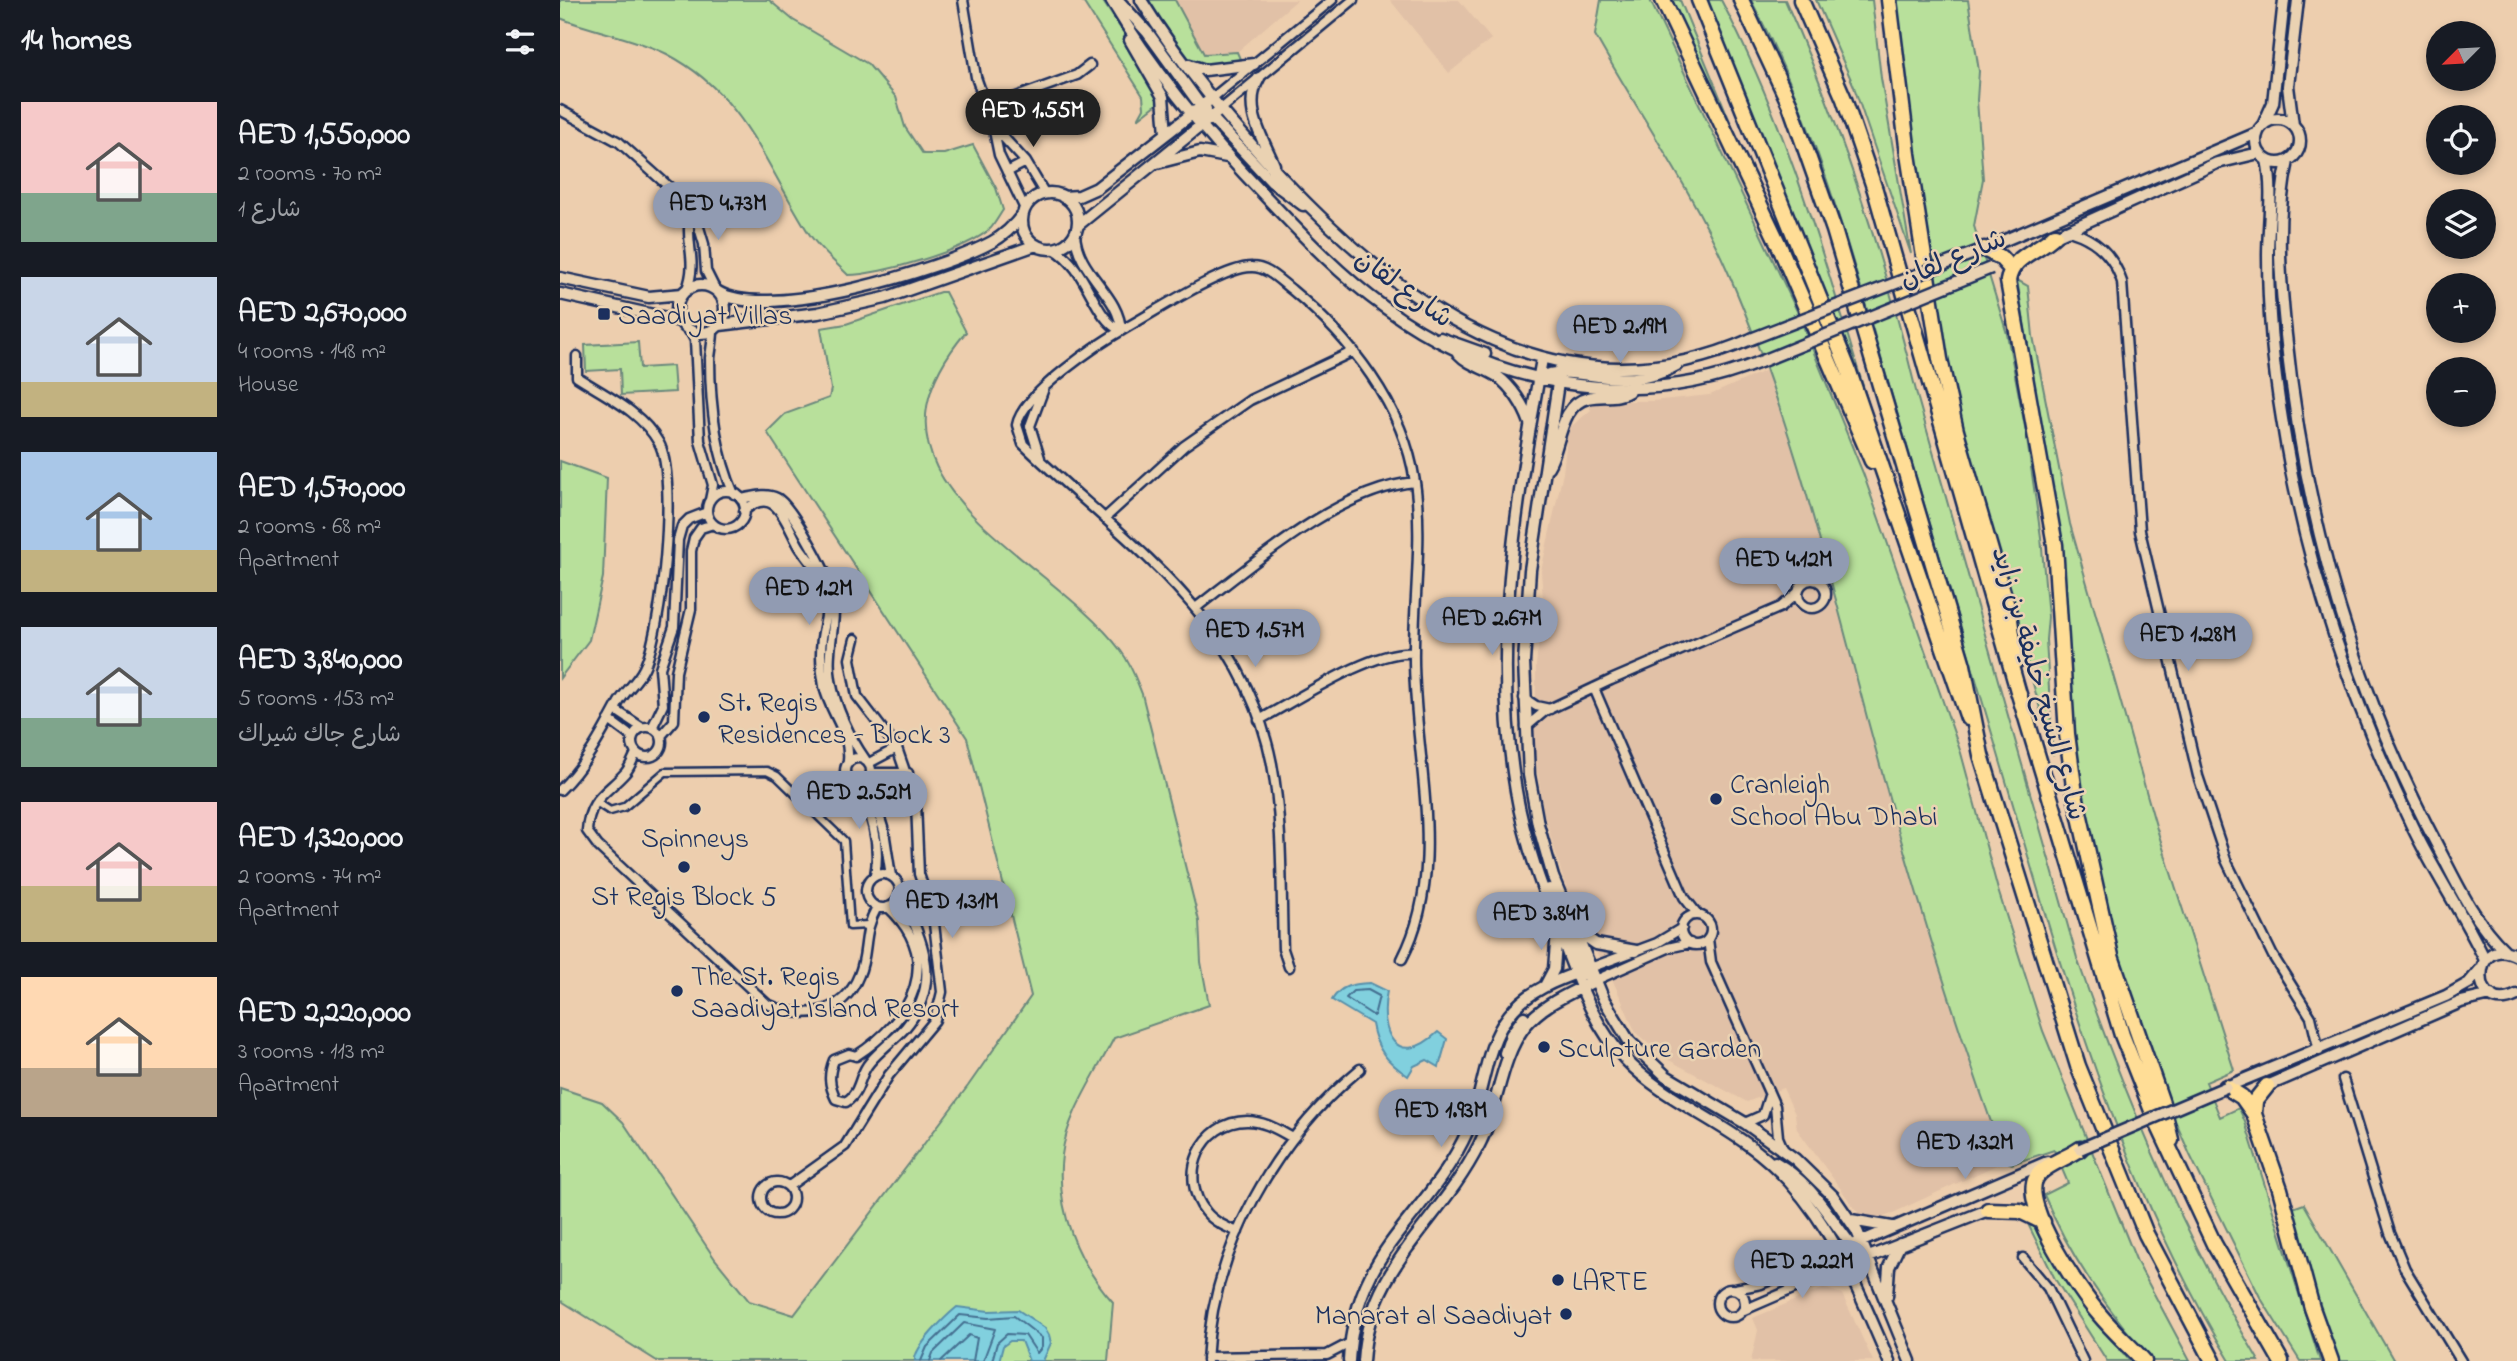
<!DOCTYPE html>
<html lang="en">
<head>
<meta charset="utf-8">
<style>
	:root { --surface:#171b24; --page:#242831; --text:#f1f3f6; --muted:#9ea1a6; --accent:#919bb2 }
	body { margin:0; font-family:"Indie Flower","Playpen Sans Arabic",sans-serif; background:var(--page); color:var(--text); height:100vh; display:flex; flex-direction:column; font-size:26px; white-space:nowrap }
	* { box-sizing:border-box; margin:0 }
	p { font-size:23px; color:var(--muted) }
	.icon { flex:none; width:38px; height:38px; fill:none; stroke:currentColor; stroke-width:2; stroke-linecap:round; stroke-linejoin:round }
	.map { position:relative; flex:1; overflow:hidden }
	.panel { display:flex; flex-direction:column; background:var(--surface); width:560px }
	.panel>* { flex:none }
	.needle { width:46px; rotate:246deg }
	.buttons { position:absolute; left:1866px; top:21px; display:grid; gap:14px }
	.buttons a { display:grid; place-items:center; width:70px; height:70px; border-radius:50%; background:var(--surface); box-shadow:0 4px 10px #0003; font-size:35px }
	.price { position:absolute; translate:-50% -60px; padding:0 16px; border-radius:24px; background:var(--accent); color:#111; font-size:23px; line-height:46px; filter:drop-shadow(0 2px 4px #0008) }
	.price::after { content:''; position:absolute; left:50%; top:42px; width:21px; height:16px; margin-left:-10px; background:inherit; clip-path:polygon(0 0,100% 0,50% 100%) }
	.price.active { background:#222; color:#fff }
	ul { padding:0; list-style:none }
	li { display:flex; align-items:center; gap:21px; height:175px; padding:0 21px }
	li span { display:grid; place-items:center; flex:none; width:196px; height:140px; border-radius:0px; color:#555 }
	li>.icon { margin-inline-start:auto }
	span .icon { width:84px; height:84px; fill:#fffc; stroke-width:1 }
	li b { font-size:30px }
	h2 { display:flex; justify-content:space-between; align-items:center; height:84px; padding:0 21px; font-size:30px }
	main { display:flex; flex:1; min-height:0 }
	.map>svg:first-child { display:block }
	.built { fill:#e1c1a7 }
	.green { fill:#b8e09b; stroke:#6a887c; stroke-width:2 }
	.water { fill:#81d0de; stroke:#5890ab; stroke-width:2 }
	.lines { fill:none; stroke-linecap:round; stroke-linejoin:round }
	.shore { stroke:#446f91; stroke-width:2 }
	.pedestrian-casing { stroke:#1b2f5e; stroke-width:11 }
	.minor-casing { stroke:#1b2f5e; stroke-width:13 }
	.tertiary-casing { stroke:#1b2f5e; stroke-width:15 }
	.motorway-casing { stroke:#1b2f5e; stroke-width:19 }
	.pedestrian { stroke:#ead2b2; stroke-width:6 }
	.minor { stroke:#ead2b2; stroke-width:8 }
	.tertiary { stroke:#ead2b2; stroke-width:10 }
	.motorway { stroke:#ffdd96; stroke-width:14 }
	.tertiary-bridge-casing { stroke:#1b2f5e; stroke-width:15; stroke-linecap:butt }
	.tertiary-bridge { stroke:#ead2b2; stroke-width:10 }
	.poi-dot { fill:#1b2f5e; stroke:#ead2b2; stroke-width:2.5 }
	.labels { text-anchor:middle; stroke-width:5; stroke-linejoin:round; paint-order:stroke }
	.street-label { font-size:28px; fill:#1b2f5e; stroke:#ead2b2 }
	.poi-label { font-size:28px; fill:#1b2f5e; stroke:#ead2b2; text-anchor:start }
</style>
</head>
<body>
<main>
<section class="panel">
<h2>14 homes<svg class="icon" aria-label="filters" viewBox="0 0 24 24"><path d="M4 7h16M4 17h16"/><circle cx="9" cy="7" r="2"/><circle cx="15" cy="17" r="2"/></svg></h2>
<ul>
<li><span style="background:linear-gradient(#f6c9c9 65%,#7fa58c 0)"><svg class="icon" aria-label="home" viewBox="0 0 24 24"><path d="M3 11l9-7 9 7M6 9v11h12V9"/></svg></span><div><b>AED 1,550,000</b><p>2 rooms · 70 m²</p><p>شارع 1</p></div></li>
<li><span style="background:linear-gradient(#c9d6e8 75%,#c2b280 0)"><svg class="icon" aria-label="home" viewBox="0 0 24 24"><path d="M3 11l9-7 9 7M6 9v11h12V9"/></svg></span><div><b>AED 2,670,000</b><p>4 rooms · 148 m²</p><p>House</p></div></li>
<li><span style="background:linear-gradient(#a9c7e8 70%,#c2b280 0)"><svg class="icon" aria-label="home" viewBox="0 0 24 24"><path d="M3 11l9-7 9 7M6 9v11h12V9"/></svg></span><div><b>AED 1,570,000</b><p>2 rooms · 68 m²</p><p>Apartment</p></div></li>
<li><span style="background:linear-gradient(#c9d6e8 65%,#7fa58c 0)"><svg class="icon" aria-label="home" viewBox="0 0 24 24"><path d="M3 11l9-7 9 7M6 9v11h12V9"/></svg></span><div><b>AED 3,840,000</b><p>5 rooms · 153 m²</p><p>شارع جاك شيراك</p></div></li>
<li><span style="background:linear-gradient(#f6c9c9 60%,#c2b280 0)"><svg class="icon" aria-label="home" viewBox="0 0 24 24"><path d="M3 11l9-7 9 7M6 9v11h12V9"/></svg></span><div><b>AED 1,320,000</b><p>2 rooms · 74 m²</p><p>Apartment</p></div></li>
<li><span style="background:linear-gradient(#ffd9b3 65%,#b9a48a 0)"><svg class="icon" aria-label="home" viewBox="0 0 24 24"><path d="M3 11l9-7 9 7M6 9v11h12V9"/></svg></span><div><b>AED 2,220,000</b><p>3 rooms · 113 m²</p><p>Apartment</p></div></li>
</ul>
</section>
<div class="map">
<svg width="1957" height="1361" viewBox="0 0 1957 1361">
	<rect width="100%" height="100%" fill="#edceae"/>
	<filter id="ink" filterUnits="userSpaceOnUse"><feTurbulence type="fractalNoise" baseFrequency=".0143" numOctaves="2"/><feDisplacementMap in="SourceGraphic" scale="14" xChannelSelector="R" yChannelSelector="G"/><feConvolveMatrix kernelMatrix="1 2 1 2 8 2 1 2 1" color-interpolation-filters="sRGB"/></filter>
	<g filter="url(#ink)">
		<path class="built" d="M 615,0 L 737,0 L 677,52 L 644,55 Z
			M 830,0 L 899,0 L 931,39 L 889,73 Z
			M 1207,370 L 1261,538 L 1292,663 L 1409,1061 L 1445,1161 L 1307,1225 L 1237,1129 L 1235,1114 L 1223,1088 L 1187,1102 L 1107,1059 L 1076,1033 L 1054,983 L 1025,934 L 1003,878 L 983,810 L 973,738 L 972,729 L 979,717 L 976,707 L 976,665 L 983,600 L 981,571 L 1003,473 L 1008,429 L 1031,410 L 1026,401 L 1092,401 L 1150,395 Z
			M 1264,1288 L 1282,1294 L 1313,1361 L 1191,1361 L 1198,1330 L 1193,1318 Z"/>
		<path class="green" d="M 0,0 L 209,0 L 233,20 L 308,64 L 336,97 L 345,127 L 363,154 L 384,154 L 413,145 L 436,188 L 443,210 C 439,216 435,223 431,228 C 408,250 319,275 288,275 C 275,262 258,248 248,232 C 205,164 184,94 107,54 C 73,37 35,32 0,18 Z
			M 522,0 L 542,0 L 606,97 L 578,119 L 584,108 L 583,96 Z
			M 587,0 L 615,0 L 644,54 L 677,52 L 680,59 L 663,72 L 642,69 L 638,73 Z
			M 1041,0 L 1090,0 L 1237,311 L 1303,473 L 1401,753 L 1438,890 L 1483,1031 L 1577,1262 L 1630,1361 L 1591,1361 C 1548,1309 1510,1258 1484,1195 L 1508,1183 L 1494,1150 L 1452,1164 L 1445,1161 C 1386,999 1336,831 1293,664 C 1258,531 1223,398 1168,272 C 1132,189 1079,114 1035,35 Z
			M 1110,0 L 1120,0 L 1183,153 Z
			M 1143,0 L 1161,0 C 1232,134 1270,280 1315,425 Z
			M 1191,0 L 1225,0 C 1283,129 1325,262 1358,399 L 1517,958 C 1565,1098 1623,1234 1699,1361 L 1670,1361 C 1566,1190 1509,998 1454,808 C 1413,670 1372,533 1332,396 C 1293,261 1257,125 1191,0 Z
			M 1256,0 L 1312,0 L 1321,78 L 1351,254 L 1293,84 Z
			M 1335,0 L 1408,0 L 1419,71 L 1417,100 L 1423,179 L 1414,226 L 1447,334 L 1466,432 L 1481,537 L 1488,617 L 1486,640 L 1493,755 L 1393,397 L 1360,222 Z
			M 1457,280 L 1468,286 L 1473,336 L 1510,524 L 1596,826 L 1674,1070 L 1646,1082 L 1660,1117 L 1679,1108 L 1685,1122 L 1760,1361 L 1740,1361 L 1700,1297 L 1630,1155 L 1597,1079 L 1559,974 L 1516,775 L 1499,537 Z
			M 380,292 L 385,292 L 406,332 C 279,482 486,551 561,651 C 571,664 576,679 582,694 L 639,921 L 641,962 L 649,1005 L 554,1038 C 536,1074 507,1114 502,1155 C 495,1209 518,1263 553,1302 L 548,1361 L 97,1361 L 0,1300 L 0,1088 L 42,1102 L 63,1122 L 155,1259 L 189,1301 L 234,1315 L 408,1086 L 471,996 L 407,738 L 207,432 L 225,414 L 269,398 L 271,389 L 261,328 L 286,324 Z
			M 78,342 L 80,368 L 113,366 L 115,392 L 61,395 L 60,369 L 26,371 L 25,345 Z
			M 0,461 L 47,478 L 43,577 L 29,640 L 0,678 Z
			M 1744,1204 L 1834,1361 L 1779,1361 L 1751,1284 L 1733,1208 Z
			M 1469,1226 L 1474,1226 C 1499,1278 1532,1319 1570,1361 L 1547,1361 L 1495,1279 Z"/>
		<path class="water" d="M 810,983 L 827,991 C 818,1033 837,1070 878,1032 L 887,1039 L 879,1067 L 867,1060 L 854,1066 L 848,1076 C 827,1062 816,1049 812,1024 L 772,1000 C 781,985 793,984 810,983 Z
			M 397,1307 L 429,1311 L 458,1310 L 485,1328 L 489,1335 L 491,1343 L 483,1361 L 469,1361 L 461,1341 L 450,1341 L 443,1346 L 439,1361 L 355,1361 C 353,1348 386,1316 397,1307 Z"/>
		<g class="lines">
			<path class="shore" d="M 808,990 L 819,996 L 814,1016 L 786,998 L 793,991 Z
				M 361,1361 L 367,1347 L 400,1315 L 428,1318 L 454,1316 L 482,1338 L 482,1347 L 477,1353 L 465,1335 L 447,1334 L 437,1343 L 432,1361
				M 370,1361 L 373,1353 L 404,1323 L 435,1329 L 423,1361
				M 381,1361 L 409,1335 L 417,1338 L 413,1361"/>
			<defs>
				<path id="pedestrian" d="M 36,802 L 50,811 L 64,807 L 105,772 L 207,771 L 217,776 L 284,841 L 290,926 L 308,925"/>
				<path id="minor" d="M 403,0 L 416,77 L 433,126 L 439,155 L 465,209
					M 651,99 L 772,0
					M 426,108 L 517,75 L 530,65
					M 0,110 L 59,142 L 116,193 L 138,224 L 144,244 L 146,271 L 155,289
					M 660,110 L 793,0
					M 434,127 L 466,162 L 485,194
					M 447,172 L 466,162
					M 1505,230 C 1534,237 1553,254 1562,282 L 1580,531 L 1638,776 L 1666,860 L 1713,956 L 1751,1017 L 1759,1051
					M 494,249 C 529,269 532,317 561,331 C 560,294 516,273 515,233
					M 127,289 C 138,259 125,246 130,216
					M 130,331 L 135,340 L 140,441 L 153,485 L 150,500
					M 153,331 C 153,340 151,349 150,358 C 150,405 155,451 174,494
					M 480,458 L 470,426 L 483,391
					M147 510a19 19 0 1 1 38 0a19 19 0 1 1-38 0Z
					M 181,499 C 193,497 205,492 217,498 C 231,505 274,583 274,600 C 276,627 266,652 271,680 C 275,706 290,738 305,759
					M 184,511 C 218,481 227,529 241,549 C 252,564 263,576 267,595 C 269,610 264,624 262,638 C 260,654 261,670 264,686 C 269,712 291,733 288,761
					M 545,518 L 624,446 L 690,400 L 794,351
					M1238 594a14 14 0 1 1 28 0a14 14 0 1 1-28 0Z
					M 637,607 C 694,563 781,488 855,482
					M 1034,688 L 1124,897 L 1138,915
					M 964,698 L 976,706 L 990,709
					M 57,711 L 81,727
					M 49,720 L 72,737
					M 699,720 C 737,700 813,649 853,653
					M72 742a15 15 0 1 1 30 0a15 15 0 1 1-30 0Z
					M 966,727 L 985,711 L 1051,680 L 1221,607 L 1237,593
					M 92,728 L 103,705 L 100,668 L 114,627 L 118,540 L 122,526 L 129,519 L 147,512
					M 101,736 L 114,721 L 116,672 L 131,609 L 131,551 L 134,538 L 141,528 L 153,524
					M 76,753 C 73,759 70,768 65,773 C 46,794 29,798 27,831 L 38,846 L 207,1004 C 241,1020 283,1016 299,975 C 309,952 302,933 317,907
					M285 771a13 13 0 1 1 26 0a13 13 0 1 1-26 0Z
					M 309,763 L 337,748
					M 312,773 L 348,773
					M 308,780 L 324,831 L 331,876
					M 295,784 C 312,810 321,845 315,875
					M 0,790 C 25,766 43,732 59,702 C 66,690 78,681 84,668 C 102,631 118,478 99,443 C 81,411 46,396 17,377 L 17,356
					M306 891a17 17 0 1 1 34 0a17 17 0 1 1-34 0Z
					M 328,907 C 385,960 352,1020 296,1056 L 289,1054 L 274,1060 C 268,1075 269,1085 276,1099 L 286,1102 C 302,1091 298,1075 310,1062 C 320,1050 334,1040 345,1028 C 384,982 362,939 340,893
					M1121 930a15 15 0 1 1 30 0a15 15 0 1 1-30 0Z
					M 1148,939 L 1151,962 L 1215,1106 L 1218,1137 L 1224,1151
					M 729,967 L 723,949 C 721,888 723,824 712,764 C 683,615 564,542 463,444 L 457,425 C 462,394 541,342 569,326 C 596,311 665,266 692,267 C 708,267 720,281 732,290 C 790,338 844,406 855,482 C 863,537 854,596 854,651 C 852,752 891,865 842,959
					M 1030,968 L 1097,943 L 1122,928
					M 1036,980 L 1108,948 L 1130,943
					M 1783,1079 L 1830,1233 L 1845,1269 L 1901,1361
					M 1185,1123 L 1203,1115 L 1209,1096
					M201 1198a16 16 0 1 1 32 0a16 16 0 1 1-32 0Z
					M 229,1186 L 285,1146 L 329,1075 L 375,1020 L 382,992 L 373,915 L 359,874 L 356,803 L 337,748 L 297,696 L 290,659 L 295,639
					M 678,1232 C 666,1227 654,1222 646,1212 C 617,1177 641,1121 687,1121 C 704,1121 718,1130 733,1138
					M 1463,1258 L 1488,1288 L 1523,1361
					M1157 1303a14 14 0 1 1 28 0a14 14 0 1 1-28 0Z
					M 1175,1289 L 1201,1284 L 1279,1251
					M 1184,1310 L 1286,1266
					M 647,1357 L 767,1355 L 790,1343
					M 647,1361 C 652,1248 715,1140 800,1069"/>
				<path id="tertiary" d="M 551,0 C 595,74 649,138 708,199 C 744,237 781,276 824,307 C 932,386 1074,413 1200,362
					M 558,0 L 588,33 L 638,102 L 646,109
					M 581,0 C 621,65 670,122 722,178 C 848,311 1003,423 1191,339
					M 570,40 L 603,97 L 606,133
					M 626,64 L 645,70 L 694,64
					M 699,78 C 682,107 702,137 714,165
					M 631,114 L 643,113 L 651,117 L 712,182 L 743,205
					M1696 141a22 22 0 1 1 44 0a22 22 0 1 1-44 0Z
					M 1704,123 L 1713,103 L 1724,0
					M 1733,125 L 1728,86 L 1738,0
					M 1707,160 C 1714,191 1708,224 1708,255 C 1708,310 1713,365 1722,419 C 1744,561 1789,696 1852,826 C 1874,872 1903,914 1925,960
					M 1728,161 C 1715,216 1720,278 1726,335 C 1744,514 1793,686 1877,845 C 1896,882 1914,922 1945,951
					M 597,163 L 640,152 L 667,157
					M462 221a28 28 0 1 1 56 0a28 28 0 1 1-56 0Z
					M 503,197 L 519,196 L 537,188 L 651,99
					M 518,225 L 660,110
					M 1491,238 L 1657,163 L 1699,153
					M 1424,249 L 1697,133
					M 0,278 L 89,297 L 122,294
					M117 309a24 24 0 1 1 48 0a24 24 0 1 1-48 0Z
					M 158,292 C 208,322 380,270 432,242 C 445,235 454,226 463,214
					M 0,294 L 120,321
					M 160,325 L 258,313 L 325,298 L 476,245
					M 880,338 L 925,354
					M 898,353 C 910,366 924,367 937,376 C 952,387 964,406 970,423
					M 982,359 C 957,497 931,651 956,791 C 965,845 984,894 1004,944 C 1020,985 1034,1026 1065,1059 C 1100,1096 1146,1114 1187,1144 C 1262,1197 1294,1280 1329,1361
					M 1001,363 L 970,570 L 964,662 L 969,775 L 978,824 L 993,877 L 1044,1000 L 1069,1041 L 1106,1076 L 1185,1123 L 1235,1159 L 1273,1196 L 1297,1231 L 1350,1361
					M 979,378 C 1011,359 1064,397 1117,365
					M 988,467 C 1001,447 999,405 1028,398 C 1044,394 1056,400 1071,390
					M 989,889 L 1026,975
					M 1016,930 L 1036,944 L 1076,951
					M 1957,956 C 1910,931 1909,1019 1957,995
					M 985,986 L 994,969 L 997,931
					M 945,1053 L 951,1035 L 964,1017
					M 1707,1086 L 1901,1002 L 1931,995
					M 1666,1087 L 1886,996 L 1909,983 L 1920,970
					M 1215,1162 C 1252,1183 1270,1219 1296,1251
					M 1291,1220 L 1332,1227
					M 1279,1251 L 1487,1162
					M 1286,1266 L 1428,1210
					M 1327,1296 L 1329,1267 L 1340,1244
					M 789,1361 C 795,1246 867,1221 908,1130 C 924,1093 924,1047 949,1015 C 969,989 1000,979 1030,968
					M 803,1361 C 809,1265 880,1223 919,1145 C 939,1107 939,1060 965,1026 C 984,1003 1010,994 1036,980"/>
				<path id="motorway" d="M 1103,0 L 1218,243 L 1312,461
					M 1139,0 L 1288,369 L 1408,718
					M 1181,0 L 1230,105 L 1274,230 L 1403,665 L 1421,755 L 1518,1066 L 1586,1234 L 1653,1361
					M 1241,0 L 1284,99 L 1315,190 L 1458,691 L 1562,1035 L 1595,1118 L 1654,1244 L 1721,1361
					M 1329,0 L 1348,154 L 1380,359 L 1396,431 L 1449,613 L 1456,661
					M 1495,235 C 1478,252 1452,255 1448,281 L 1495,545 L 1507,734 L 1515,794 L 1551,956 L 1602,1103 L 1611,1140
					M 1424,249 L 1440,257 L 1451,269
					M 1707,1086 L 1695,1101 L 1694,1114 L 1720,1189 L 1752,1308 L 1771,1361
					M 1666,1087 L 1682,1097 L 1694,1114
					M 1520,1149 C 1508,1158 1483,1165 1476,1178 C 1460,1205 1521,1293 1539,1314 C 1553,1331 1569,1345 1584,1361
					M 1428,1210 L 1460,1211 L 1483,1222"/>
			</defs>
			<use href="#pedestrian" class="pedestrian-casing"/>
			<use href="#minor" class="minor-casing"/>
			<use href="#tertiary" class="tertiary-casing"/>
			<use href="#motorway" class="motorway-casing"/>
			<use href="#pedestrian" class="pedestrian"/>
			<use href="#minor" class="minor"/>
			<use href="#tertiary" class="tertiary"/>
			<use href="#motorway" class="motorway"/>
			<defs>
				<path id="tertiary-bridge" d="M 1191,339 L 1424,249
					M 1200,362 L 1431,268
					M 1520,1149 L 1666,1087"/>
			</defs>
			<use href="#tertiary-bridge" class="tertiary-bridge-casing"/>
			<use href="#tertiary-bridge" class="tertiary-bridge"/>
		</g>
	</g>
	<g class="poi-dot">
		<rect x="37" y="307" width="14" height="14" rx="3.5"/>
		<circle cx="144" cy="717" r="7"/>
		<circle cx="1156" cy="799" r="7"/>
		<circle cx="135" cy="809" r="7"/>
		<circle cx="124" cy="867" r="7"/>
		<circle cx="117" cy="991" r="7"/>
		<circle cx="984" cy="1047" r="7"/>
		<circle cx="998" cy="1280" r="7"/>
		<circle cx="1006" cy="1314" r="7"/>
	</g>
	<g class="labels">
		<g class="street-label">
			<text transform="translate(1392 257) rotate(-23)" y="10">شارع لفان</text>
			<text transform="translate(845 287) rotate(36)" y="10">شارع لفان</text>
			<text transform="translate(1481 683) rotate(74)" y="10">شارع الشيخ خليفة بن زايد</text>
		</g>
		<g class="poi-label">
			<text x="58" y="324">Saadiyat Villas</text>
			<text x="158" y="711">St. Regis<tspan x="158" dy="32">Residences - Block 3</tspan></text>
			<text x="1170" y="793">Cranleigh<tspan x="1170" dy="32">School Abu Dhabi</tspan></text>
			<text x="135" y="847" text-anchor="middle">Spinneys</text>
			<text x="124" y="905" text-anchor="middle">St Regis Block 5</text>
			<text x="131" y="985">The St. Regis<tspan x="131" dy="32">Saadiyat Island Resort</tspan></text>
			<text x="998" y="1057">Sculpture Garden</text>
			<text x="1012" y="1290">LARTE</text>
			<text x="992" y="1324" text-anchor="end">Manarat al Saadiyat</text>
		</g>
	</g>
</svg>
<div class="buttons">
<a><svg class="needle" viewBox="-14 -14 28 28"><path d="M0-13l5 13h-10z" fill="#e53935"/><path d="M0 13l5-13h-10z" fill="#9ea1a6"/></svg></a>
<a><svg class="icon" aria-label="locate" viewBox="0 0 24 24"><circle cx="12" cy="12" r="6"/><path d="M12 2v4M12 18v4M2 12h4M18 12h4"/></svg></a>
<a><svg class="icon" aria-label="layers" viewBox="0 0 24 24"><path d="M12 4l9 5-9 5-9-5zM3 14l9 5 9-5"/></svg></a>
<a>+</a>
<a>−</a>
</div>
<b class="price active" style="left:473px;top:149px">AED 1.55M</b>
<b class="price" style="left:158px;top:242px">AED 4.73M</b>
<b class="price" style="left:1060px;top:365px">AED 2.19M</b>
<b class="price" style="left:1224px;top:598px">AED 4.12M</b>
<b class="price" style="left:249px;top:627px">AED 1.2M</b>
<b class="price" style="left:932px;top:657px">AED 2.67M</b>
<b class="price" style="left:695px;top:669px">AED 1.57M</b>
<b class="price" style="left:1628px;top:673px">AED 1.28M</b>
<b class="price" style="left:299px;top:831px">AED 2.52M</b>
<b class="price" style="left:392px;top:940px">AED 1.31M</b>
<b class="price" style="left:981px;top:952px">AED 3.84M</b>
<b class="price" style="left:881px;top:1149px">AED 1.93M</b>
<b class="price" style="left:1405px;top:1181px">AED 1.32M</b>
<b class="price" style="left:1242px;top:1300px">AED 2.22M</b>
</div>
</main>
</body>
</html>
